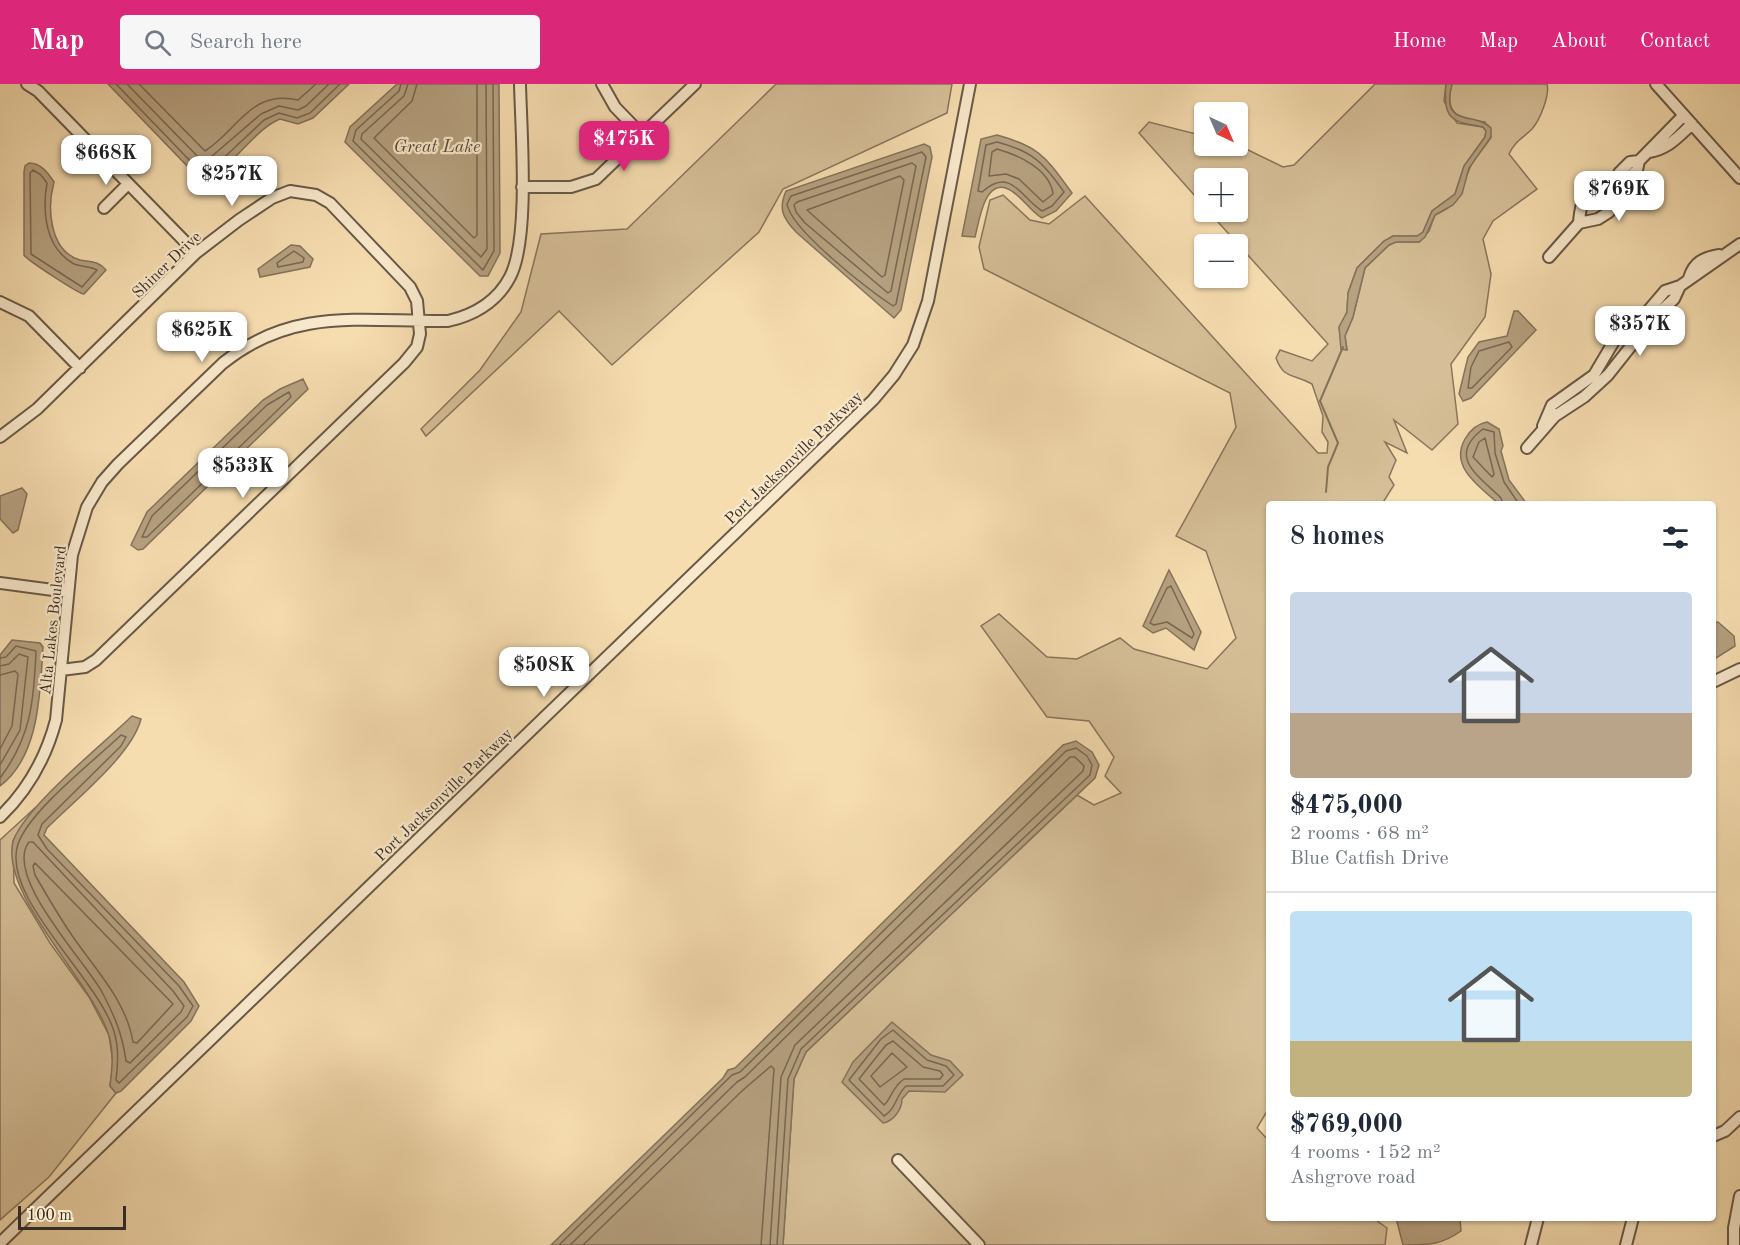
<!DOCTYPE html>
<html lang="en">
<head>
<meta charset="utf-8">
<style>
	:root { --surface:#fff; --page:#f6f6f7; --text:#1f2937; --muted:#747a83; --line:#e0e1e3; --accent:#db2777 }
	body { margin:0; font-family:"Old Standard TT",serif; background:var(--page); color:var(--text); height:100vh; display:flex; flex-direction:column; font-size:22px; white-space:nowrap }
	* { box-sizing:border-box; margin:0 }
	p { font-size:20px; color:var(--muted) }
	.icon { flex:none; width:33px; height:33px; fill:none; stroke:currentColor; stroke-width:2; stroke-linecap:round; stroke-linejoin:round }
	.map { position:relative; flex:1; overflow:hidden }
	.panel { position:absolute; left:1266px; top:417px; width:450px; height:720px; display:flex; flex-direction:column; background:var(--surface); border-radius:6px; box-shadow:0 2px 4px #0004 }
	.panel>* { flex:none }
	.needle { width:39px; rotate:136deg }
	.tools { position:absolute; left:1194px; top:18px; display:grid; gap:12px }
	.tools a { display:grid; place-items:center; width:54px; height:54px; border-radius:6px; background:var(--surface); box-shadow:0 2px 4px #0004; font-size:30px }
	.scale { position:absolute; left:18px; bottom:15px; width:108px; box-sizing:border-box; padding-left:6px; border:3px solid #3a2d24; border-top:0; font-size:16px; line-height:21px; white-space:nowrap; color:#3a2d24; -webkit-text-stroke:4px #f9e9cc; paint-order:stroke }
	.price { position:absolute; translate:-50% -51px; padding:0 14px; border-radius:12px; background:#fff; color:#222; font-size:20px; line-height:39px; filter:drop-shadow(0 2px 3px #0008) }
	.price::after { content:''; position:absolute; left:50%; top:36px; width:18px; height:14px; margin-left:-9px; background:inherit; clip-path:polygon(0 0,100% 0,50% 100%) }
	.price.selected { background:var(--accent); color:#fff }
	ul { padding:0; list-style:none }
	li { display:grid; align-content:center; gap:12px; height:318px; padding:0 24px }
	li+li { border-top:2px solid var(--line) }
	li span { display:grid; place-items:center; height:186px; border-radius:6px; color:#555 }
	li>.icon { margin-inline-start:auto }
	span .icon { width:108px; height:108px; fill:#fffc; stroke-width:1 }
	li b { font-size:26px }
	h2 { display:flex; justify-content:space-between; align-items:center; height:72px; padding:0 24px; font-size:26px }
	header { display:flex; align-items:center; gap:36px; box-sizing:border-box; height:84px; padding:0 30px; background:var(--accent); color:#fff }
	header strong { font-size:28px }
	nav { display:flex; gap:33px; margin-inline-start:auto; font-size:21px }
	.search { width:420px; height:54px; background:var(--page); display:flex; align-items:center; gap:15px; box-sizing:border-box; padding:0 21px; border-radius:6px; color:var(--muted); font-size:22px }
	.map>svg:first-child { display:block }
	.green { fill:#d6bf98; stroke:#88765e; stroke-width:1.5 }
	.water { fill:#b6a180; stroke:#84735b; stroke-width:1.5 }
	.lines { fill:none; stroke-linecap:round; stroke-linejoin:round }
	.shore { stroke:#786752; stroke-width:1.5 }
	.stream { stroke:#84735b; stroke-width:2 }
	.minor-casing { stroke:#695947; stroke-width:14 }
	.minor { stroke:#f9e9cc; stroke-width:10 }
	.labels { text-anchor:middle; stroke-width:4.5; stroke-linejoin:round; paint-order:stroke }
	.street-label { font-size:16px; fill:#3a2d24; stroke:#f9e9cc }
	.water-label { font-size:18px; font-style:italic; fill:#594a3b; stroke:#f9e9cc }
</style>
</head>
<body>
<header>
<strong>Map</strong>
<div class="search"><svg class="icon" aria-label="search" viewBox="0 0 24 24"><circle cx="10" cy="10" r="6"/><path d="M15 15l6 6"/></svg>Search here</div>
<nav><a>Home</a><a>Map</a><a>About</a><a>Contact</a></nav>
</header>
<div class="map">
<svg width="1740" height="1161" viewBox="0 0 1740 1161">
	<rect width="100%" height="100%" fill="#f6ddb0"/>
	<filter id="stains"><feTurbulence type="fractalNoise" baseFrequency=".00333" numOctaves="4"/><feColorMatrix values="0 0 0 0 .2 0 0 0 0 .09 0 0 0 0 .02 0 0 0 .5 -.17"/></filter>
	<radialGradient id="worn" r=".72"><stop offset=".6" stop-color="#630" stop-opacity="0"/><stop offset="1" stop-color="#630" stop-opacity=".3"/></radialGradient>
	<path class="green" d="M 776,0 L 952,0 L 947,29 L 783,105 L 759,148 L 612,281 L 559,227 L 426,352 L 421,345 L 480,286 L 521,228 L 541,150 L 627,145 Z
		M 1375,0 L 1446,0 L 1444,17 L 1457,39 L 1483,43 L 1486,47 L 1485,53 L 1464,82 L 1455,110 L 1432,127 L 1423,148 L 1418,152 L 1393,152 L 1384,157 L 1357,184 L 1348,209 L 1347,228 L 1339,244 L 1347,266 L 1345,252 L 1353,233 L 1365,184 L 1389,161 L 1396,158 L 1419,158 L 1429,147 L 1435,131 C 1462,119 1459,109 1469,86 C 1473,74 1484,65 1491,53 L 1485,38 C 1460,35 1443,31 1452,0 L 1547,0 C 1550,11 1540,36 1532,45 C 1523,54 1515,57 1509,70 L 1537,105 L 1493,137 L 1483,155 L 1491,190 L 1485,233 L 1451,280 L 1458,340 L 1432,366 L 1394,336 L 1407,369 L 1385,358 L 1396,376 L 1389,393 L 1394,401 L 1382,420 L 1269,420 L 1269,1024 L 1257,1044 L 1269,1057 L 1269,1134 L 1373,1134 L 1387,1144 L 1385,1161 L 783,1161 L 794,995 L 806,968 L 1077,711 L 1094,721 L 1121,709 L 1105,692 L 1114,673 L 1089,637 L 1047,633 L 981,542 L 999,530 L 1047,573 L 1077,575 L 1120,554 L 1134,565 L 1207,585 L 1236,554 L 1206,467 L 1176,452 L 1236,343 L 1230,309 L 984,185 L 979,163 L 990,116 L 1003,111 L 1030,136 L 1049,140 L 1085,112 L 1318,369 L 1327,369 L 1328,358 L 1322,348 L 1323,332 L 1312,300 C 1293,289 1284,296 1276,274 L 1280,266 L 1312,277 L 1328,260 L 1209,128 L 1238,128 L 1238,94 L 1204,94 L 1204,122 L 1139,49 L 1149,38 L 1204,52 L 1204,62 L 1238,61 L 1283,83 L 1294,81 Z
		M 36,723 L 13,757 L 14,799 L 50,859 L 89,913 L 109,951 L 113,979 L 110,1002 L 116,1009 L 49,1093 L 0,1136 L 0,756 Z"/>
	<path class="water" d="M 108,0 L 349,0 L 313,34 L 298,40 L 280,35 C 252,46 232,88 204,92 L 192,87 Z
		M 397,0 L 499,0 L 500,169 L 488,192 L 480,192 L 345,58 L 350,43 Z
		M 1446,0 L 1452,0 C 1440,45 1475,27 1491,44 L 1491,53 L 1469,84 L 1462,110 L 1453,121 L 1435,131 L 1425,153 L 1419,158 L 1396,158 L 1389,161 L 1365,184 L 1353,233 L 1345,252 L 1347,266 L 1341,265 L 1339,243 L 1347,228 L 1348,209 L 1357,184 L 1384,157 L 1393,152 L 1417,152 L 1423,148 L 1432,127 L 1455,110 L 1464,82 L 1485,53 L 1486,47 L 1483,43 C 1451,38 1443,35 1446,0 Z
		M 997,51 C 1041,63 1046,74 1072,109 L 1056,127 L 1042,134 C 1030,127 1024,115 1013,108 C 985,88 979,138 975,153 L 962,152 L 981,55 Z
		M 924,60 L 930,63 L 932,73 L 901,226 L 894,234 L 796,148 C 783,134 778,125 786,107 Z
		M 29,79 C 41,79 48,89 54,98 C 47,123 49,167 80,176 C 91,178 99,177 106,186 L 84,210 C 79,210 27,176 24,171 L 24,88 L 25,82 Z
		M 291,161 L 300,162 L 313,175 L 310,183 L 260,193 L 258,185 Z
		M 1514,227 L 1518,227 L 1536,246 L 1471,314 L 1463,317 L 1459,310 L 1468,273 L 1479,258 L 1507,252 Z
		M 303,295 L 308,305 L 143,465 L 138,466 L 131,461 L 147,428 L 263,316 L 280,305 Z
		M 1487,338 L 1499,345 L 1503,362 L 1501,367 L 1509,396 L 1527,420 L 1499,420 C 1480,403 1449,383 1465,355 C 1470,346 1477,340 1487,338 Z
		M 22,404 L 27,410 L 18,446 L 13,449 L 0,435 L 0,412 Z
		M 1169,486 L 1201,548 L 1194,566 L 1166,544 L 1153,549 L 1143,542 Z
		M 1718,538 L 1734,552 L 1735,562 L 1713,576 L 1713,539 Z
		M 12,556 L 40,559 L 43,563 C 40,607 40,672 0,702 L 0,571 Z
		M 132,632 L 141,635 C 132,671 74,717 47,744 L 44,751 L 184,898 L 199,922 L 191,937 L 121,1007 L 116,1009 L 110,1002 C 112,985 114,969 109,952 C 93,898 0,812 13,757 C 27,721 102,661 132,632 Z
		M 1076,657 L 1092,668 L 1099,681 L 1095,694 L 806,968 L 794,995 L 783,1161 L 551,1161 L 723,994 L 728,986 L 735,984 L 1063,661 Z
		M 892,938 L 931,971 L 950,977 L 963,991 L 945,1008 L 909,1007 L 902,1015 C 902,1025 894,1037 883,1039 L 842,998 L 853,978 Z
		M 1396,1134 L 1460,1134 L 1461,1147 C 1441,1161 1430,1161 1403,1161 Z"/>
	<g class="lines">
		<path class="shore" d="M 116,0 L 195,82 L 204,86 L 215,82 L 264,36 L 279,29 L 297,34 L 310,29 L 340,0
			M 127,0 L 204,79 L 261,30 L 279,22 L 298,26 L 306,22 L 329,0
			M 139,0 L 205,67 C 238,46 251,5 298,16 L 316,0
			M 401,0 L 399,7 L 356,46 L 353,57 L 483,186 L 494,167 L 493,0
			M 408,0 L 404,12 L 362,50 L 361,55 L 481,173 L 487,165 L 486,0
			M 417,0 L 412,17 L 374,54 L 474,154 L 477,151 L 477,0
			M 997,58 C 1032,67 1043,78 1064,108 L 1052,122 L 1042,127 C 1020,113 1011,82 982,108 L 978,107 L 986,61 Z
			M 997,65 C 1018,71 1050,85 1053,110 L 1043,118 L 1019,95 L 1006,90 L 989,92 L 992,68 Z
			M 922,68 L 926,73 L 896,220 L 893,222 C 869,206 791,146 787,120 L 791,112 Z
			M 912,79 L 916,82 L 891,207 L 888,209 L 805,139 L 796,128 L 794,121 L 797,118 Z
			M 33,86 L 41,91 L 47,99 C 42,128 45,164 74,180 C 82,183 90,182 97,186 L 82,203 L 31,170 L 30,89 Z
			M 900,92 L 904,96 L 885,191 L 882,193 L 807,126 Z
			M 294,167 L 304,174 L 303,178 L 278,183 L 277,179 Z
			M 1509,258 L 1512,263 L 1472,304 L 1468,304 L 1471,283 L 1479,267 Z
			M 289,308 L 291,313 L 147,453 L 142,453 L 152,432 L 267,321 Z
			M 1485,354 L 1494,390 L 1492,393 L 1473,373 L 1479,358 Z
			M 1503,420 L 1501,414 C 1479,392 1446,373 1483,345 L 1494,348 L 1495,369 L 1504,398 L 1519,420
			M 1171,502 L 1194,550 L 1192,554 L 1167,538 L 1154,541 L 1150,539 L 1167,504 Z
			M 0,574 L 6,573 L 16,562 L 36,567 C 34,617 31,653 0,694
			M 0,582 L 9,580 L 19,570 L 28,573 L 20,646 L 0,681
			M 0,591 L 15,587 L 18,590 L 12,642 L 0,665
			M 121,651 L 126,653 L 121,662 L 42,740 L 38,751 L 47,765 L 179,902 L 193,922 L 187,933 L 119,999 L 116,996 C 118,981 119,966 115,951 C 102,897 0,814 18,760 C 30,726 94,677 121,651 Z
			M 29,758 L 33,758 L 173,907 L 184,922 L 181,928 L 130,979 L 126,977 C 122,949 115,933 102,908 C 85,877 3,792 29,758 Z
			M 35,779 L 173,920 L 137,959 L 133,958 C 126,915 92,882 69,847 C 57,829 46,810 35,791 L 33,782 Z
			M 893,946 L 927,976 L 946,982 L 954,991 L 943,1002 L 906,1002 C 896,1011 896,1025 884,1032 L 849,996 L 881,955 Z
			M 893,957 L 923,983 L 940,987 L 943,991 L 940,995 L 904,995 C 891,1004 891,1016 884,1021 L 859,995 L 886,961 Z
			M 892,969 L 907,983 L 880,1003 L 871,992 Z
			M 559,1161 L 732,991 L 740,988 L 1066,667 L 1076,664 L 1087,672 L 1092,681 L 1090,691 L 801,965 L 788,995 L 777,1161
			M 570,1161 L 737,998 L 745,993 L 1070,673 L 1075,673 L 1084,682 L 1083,687 L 795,961 L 781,993 L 770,1161
			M 583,1161 L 743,1006 L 771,982 L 774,985 L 761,1161"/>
		<path class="stream" d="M 1326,408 L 1328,383 L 1338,359 L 1320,317 L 1343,263"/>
		<defs>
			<path id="minor" d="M 27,0 L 38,7 L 196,169
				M 602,0 L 615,23 L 642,51
				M 1656,0 L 1740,94
				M 1649,68 C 1668,65 1678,53 1692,40
				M 522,103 L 571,103 L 596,95 L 695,0
				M 104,124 L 128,100
				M 1579,139 C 1581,108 1589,103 1619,95 L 1619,89 L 1630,78 L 1639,77 L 1684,31
				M 1549,173 L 1579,139 L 1598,135 L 1609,128 L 1619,95 L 1626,96 L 1637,86 L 1639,77
				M 1689,194 C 1694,178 1703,174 1719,171
				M 0,218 L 29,232 L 80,284
				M 1543,342 L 1552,321 L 1594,291 L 1620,247 L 1642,234 L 1665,207 L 1680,202
				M 0,353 L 37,325 L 196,169 L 239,136 L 272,114 L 290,107 L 316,111 L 330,119 L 410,203 L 417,217 L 420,250 L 417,263 L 404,279 L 96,576 L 85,583 L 61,586
				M 1527,364 L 1555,332 L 1584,313 L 1608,291 L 1654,233 L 1674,215 L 1680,202 L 1740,160
				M 0,499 L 68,508
				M 1713,598 L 1740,585
				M 0,733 C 29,705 46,674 56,636 L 72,471 L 87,423 L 102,398 L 118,380 L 223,279 C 294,222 363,238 448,237 C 474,231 497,218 510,193 C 530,155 521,46 520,0
				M 1713,1052 L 1725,1047 L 1740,1033
				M 898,1076 L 979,1161
				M 0,1159 L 873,316 L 894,291 L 913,261 L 928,217 L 970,0
				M 1531,1161 L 1538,1134
				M 1626,1161 L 1633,1134
				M 1734,1161 L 1734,1144 L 1740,1112"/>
		</defs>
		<use href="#minor" class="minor-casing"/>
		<use href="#minor" class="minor"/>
	</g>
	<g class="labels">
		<g class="street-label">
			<text transform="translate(166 180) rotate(-44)" y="6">Shiner Drive</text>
			<text transform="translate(793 373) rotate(-44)" y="6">Port Jacksonville Parkway</text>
			<text transform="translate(52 536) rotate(-84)" y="6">Alta Lakes Boulevard</text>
			<text transform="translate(443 710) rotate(-44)" y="6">Port Jacksonville Parkway</text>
		</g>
		<g class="water-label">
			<text x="437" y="68">Great Lake</text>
		</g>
	</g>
	<rect width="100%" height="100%" filter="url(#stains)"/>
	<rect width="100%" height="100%" fill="url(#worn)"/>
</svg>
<div class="tools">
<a><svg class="needle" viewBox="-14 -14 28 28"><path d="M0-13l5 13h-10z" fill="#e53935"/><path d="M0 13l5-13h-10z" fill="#747a83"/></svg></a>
<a>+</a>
<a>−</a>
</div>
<div class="scale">100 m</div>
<b class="price selected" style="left:624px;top:88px">$475K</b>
<b class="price" style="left:106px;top:102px">$668K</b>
<b class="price" style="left:232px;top:123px">$257K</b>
<b class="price" style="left:1619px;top:138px">$769K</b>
<b class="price" style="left:1640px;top:273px">$357K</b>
<b class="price" style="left:202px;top:279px">$625K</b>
<b class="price" style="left:243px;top:415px">$533K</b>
<b class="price" style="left:544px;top:614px">$508K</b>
<section class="panel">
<h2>8 homes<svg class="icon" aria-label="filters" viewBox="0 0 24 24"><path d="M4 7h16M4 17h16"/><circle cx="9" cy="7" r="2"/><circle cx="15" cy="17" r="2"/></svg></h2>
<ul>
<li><span style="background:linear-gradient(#c9d6e8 65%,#b9a48a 0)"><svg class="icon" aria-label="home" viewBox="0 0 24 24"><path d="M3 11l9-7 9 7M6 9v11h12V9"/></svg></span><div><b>$475,000</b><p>2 rooms · 68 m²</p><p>Blue Catfish Drive</p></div></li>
<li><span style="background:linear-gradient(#bfe0f5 70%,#c2b280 0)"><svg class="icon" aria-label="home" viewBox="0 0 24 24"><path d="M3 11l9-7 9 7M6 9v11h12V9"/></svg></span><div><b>$769,000</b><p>4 rooms · 152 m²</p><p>Ashgrove road</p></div></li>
</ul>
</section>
</div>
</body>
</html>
